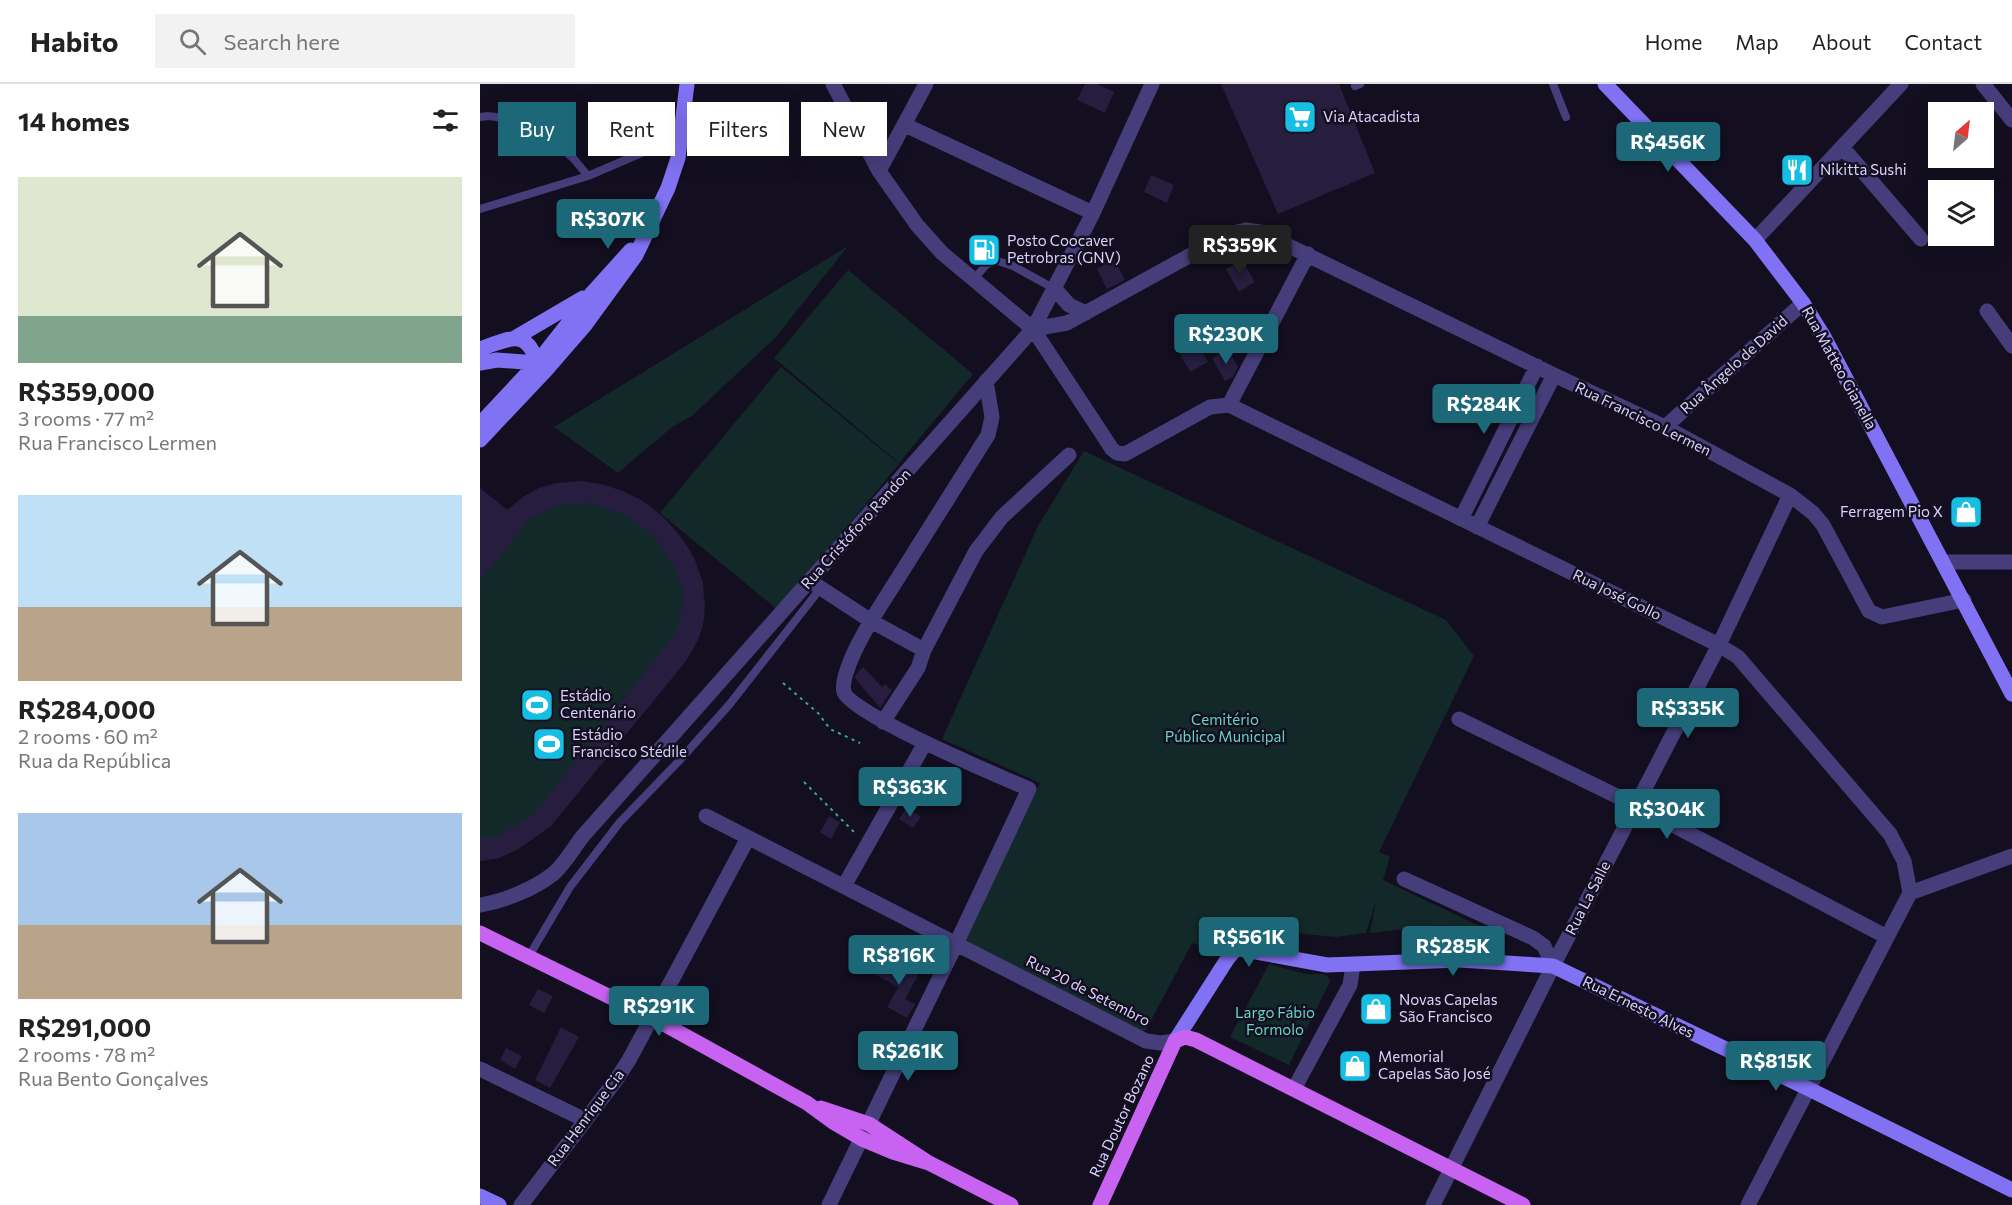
<!DOCTYPE html>
<html lang="en">
<head>
<meta charset="utf-8">
<style>
	:root { --surface:#fff; --page:#f2f2f2; --text:#222; --muted:#767676; --line:#e0e0e0; --accent:#1c6879 }
	body { margin:0; font-family:Commissioner,sans-serif; background:var(--page); color:var(--text); height:100vh; display:flex; flex-direction:column; font-size:22px; white-space:nowrap }
	* { box-sizing:border-box; margin:0 }
	p { font-size:20px; color:var(--muted) }
	.icon { flex:none; width:33px; height:33px; fill:none; stroke:currentColor; stroke-width:2; stroke-linecap:round; stroke-linejoin:round }
	.map { position:relative; flex:1; overflow:hidden }
	.sheet { display:flex; flex-direction:column; background:var(--surface); width:480px }
	.sheet>* { flex:none }
	.guide { position:absolute; left:18px; top:18px; width:570px; height:54px; display:flex; gap:12px }
	.needle { width:39px; rotate:28deg }
	.controls { position:absolute; left:1448px; top:18px; display:grid; gap:12px }
	.controls a { display:grid; place-items:center; width:66px; height:66px; border-radius:0px; background:var(--surface); box-shadow:0 6px 24px #0002; font-size:30px }
	.price { position:absolute; translate:-50% -51px; padding:0 14px; border-radius:6px; background:var(--accent); color:#fff; font-size:20px; line-height:39px; filter:drop-shadow(0 2px 3px #0008) }
	.price::after { content:''; position:absolute; left:50%; top:36px; width:18px; height:14px; margin-left:-9px; background:inherit; clip-path:polygon(0 0,100% 0,50% 100%) }
	.price.current { background:#222; color:#fff }
	ul { padding:0; list-style:none }
	li { display:grid; align-content:center; gap:12px; height:318px; padding:0 18px }
	li span { display:grid; place-items:center; height:186px; border-radius:0px; color:#555 }
	li>.icon { margin-inline-start:auto }
	span .icon { width:108px; height:108px; fill:#fffc; stroke-width:1 }
	li b { font-size:26px }
	h2 { display:flex; justify-content:space-between; align-items:center; height:72px; padding:0 18px; font-size:26px }
	.pill { padding:0 21px; border-radius:0px; background:var(--surface); box-shadow:0 6px 24px #0002; font-size:21px; line-height:54px }
	.pill.current { background:var(--accent); color:#fff }
	header { display:flex; align-items:center; gap:36px; box-sizing:border-box; height:84px; padding:0 30px; background:var(--surface); border-bottom:2px solid var(--line) }
	header strong { font-size:28px }
	nav { display:flex; gap:33px; margin-inline-start:auto; font-size:21px }
	.search { width:420px; height:54px; background:var(--page); display:flex; align-items:center; gap:15px; box-sizing:border-box; padding:0 21px; border-radius:0px; color:var(--muted); font-size:22px }
	main { display:flex; flex:1; min-height:0 }
	.map>svg:first-child { display:block }
	.green { fill:#132829 }
	.building { fill:#261d3f }
	.lines { fill:none; stroke-linecap:round; stroke-linejoin:round }
	.path { stroke:#39a5a8; stroke-width:2; stroke-dasharray:3 4.5; stroke-linecap:butt }
	.lane { stroke:#463e7a; stroke-width:8 }
	.street { stroke:#463e7a; stroke-width:15 }
	.secondary { stroke:#8072f2; stroke-width:15 }
	.primary { stroke:#c763f0; stroke-width:15 }
	.labels { text-anchor:middle; stroke-width:5; stroke-linejoin:round; paint-order:stroke }
	.poi-label { font-size:15px; fill:#dad2fb; stroke:#130f20; text-anchor:start }
	.street-label { font-size:15px; fill:#dad2fb; stroke:#130f20 }
	.park-label { font-size:15px; fill:#65d4c1; stroke:#130f20 }
</style>
</head>
<body>
<header>
<strong>Habito</strong>
<div class="search"><svg class="icon" aria-label="search" viewBox="0 0 24 24"><circle cx="10" cy="10" r="6"/><path d="M15 15l6 6"/></svg>Search here</div>
<nav><a>Home</a><a>Map</a><a>About</a><a>Contact</a></nav>
</header>
<main>
<section class="sheet">
<h2>14 homes<svg class="icon" aria-label="filters" viewBox="0 0 24 24"><path d="M4 7h16M4 17h16"/><circle cx="9" cy="7" r="2"/><circle cx="15" cy="17" r="2"/></svg></h2>
<ul>
<li><span style="background:linear-gradient(#dfe7d0 75%,#7fa58c 0)"><svg class="icon" aria-label="home" viewBox="0 0 24 24"><path d="M3 11l9-7 9 7M6 9v11h12V9"/></svg></span><div><b>R$359,000</b><p>3 rooms · 77 m²</p><p>Rua Francisco Lermen</p></div></li>
<li><span style="background:linear-gradient(#bfe0f5 60%,#b9a48a 0)"><svg class="icon" aria-label="home" viewBox="0 0 24 24"><path d="M3 11l9-7 9 7M6 9v11h12V9"/></svg></span><div><b>R$284,000</b><p>2 rooms · 60 m²</p><p>Rua da República</p></div></li>
<li><span style="background:linear-gradient(#a9c7e8 60%,#b9a48a 0)"><svg class="icon" aria-label="home" viewBox="0 0 24 24"><path d="M3 11l9-7 9 7M6 9v11h12V9"/></svg></span><div><b>R$291,000</b><p>2 rooms · 78 m²</p><p>Rua Bento Gonçalves</p></div></li>
</ul>
</section>
<div class="map">
<svg width="1532" height="1121" viewBox="0 0 1532 1121">
	<rect width="100%" height="100%" fill="#130f20"/>
	<path class="green" d="M 368,162 L 296,253 L 212,332 L 192,343 L 138,389 L 74,343 Z
		M 368,186 L 493,290 L 419,379 L 294,274 Z
		M 301,283 L 419,380 L 298,526 L 180,429 Z
		M 604,367 L 966,536 L 994,572 L 899,768 L 910,773 L 903,796 L 1012,848 L 984,843 L 959,841 L 890,849 L 896,817 L 886,849 L 856,853 L 803,848 L 742,835 L 726,863 L 712,859 L 666,946 L 662,947 L 483,855 L 560,699 L 462,655 L 558,442 Z
		M 121,400 C 136,405 151,409 164,418 C 202,444 230,488 224,535 C 222,550 214,564 206,577 L 70,743 L 38,765 L 19,774 L 0,777 L 0,404 L 27,426 L 43,413 L 59,404 Z
		M 789,880 L 825,890 L 843,890 L 847,892 L 850,897 L 809,981 L 750,953 Z"/>
	<path class="building" d="M 605,0 L 617,0 L 634,8 L 625,29 L 597,16 Z
		M 741,0 L 859,0 L 895,89 L 798,130 Z
		M 671,91 L 694,101 L 687,119 L 664,108 Z
		M 634,175 L 645,196 L 627,205 L 617,185 Z
		M 762,176 L 775,198 L 759,208 L 746,185 Z
		M 717,258 L 728,278 L 710,288 L 699,268 Z
		M 748,265 L 758,283 L 753,293 L 745,297 L 732,274 Z
		M 100,397 L 121,400 L 142,407 L 164,418 L 185,435 L 204,457 L 215,476 L 223,499 L 224,536 L 218,556 L 206,577 L 70,743 L 38,765 L 19,774 L 0,777 L 0,754 L 16,753 L 54,730 L 197,547 L 204,513 L 195,483 L 175,454 L 148,432 L 112,419 L 80,420 L 51,434 L 0,496 L 0,404 L 27,426 L 43,413 L 59,404 L 77,399 Z
		M 383,583 L 402,603 L 405,600 L 412,606 L 400,624 L 375,594 L 376,590 Z
		M 427,723 L 441,733 L 433,744 L 419,735 Z
		M 349,732 L 360,738 L 351,755 L 340,748 Z
		M 405,874 L 438,891 L 425,915 L 435,920 L 427,934 L 407,923 L 418,903 L 396,891 Z
		M 58,905 L 73,912 L 64,929 L 49,921 Z
		M 81,943 L 99,953 L 70,1004 L 55,996 Z
		M 26,964 L 42,972 L 35,985 L 20,976 Z"/>
	<g class="lines">
		<path class="path" d="M 303,599 L 338,629 L 350,645 L 380,659
			M 324,698 L 377,751"/>
		<path class="lane" d="M 1073,0 L 1086,33
			M 875,2 L 880,0
			M 0,33 C 25,27 75,57 93,74 C 98,80 103,86 108,92
			M 0,125 L 108,92 L 201,52
			M 494,195 L 506,181 L 515,176 L 533,182 L 575,205
			M 49,872 L 90,803 L 140,738 L 199,677 L 249,621 L 340,505"/>
		<path class="street" d="M 353,0 L 399,87 L 437,141 L 462,169 L 553,245 L 632,365 L 637,369 L 645,370 L 730,323 L 749,321
			M 1503,0 L 1532,36
			M 425,41 L 613,129
			M 1362,63 L 1441,155
			M 399,87 L 446,0
			M 1275,156 L 1421,0
			M 575,205 L 589,221 L 606,229
			M 1507,227 L 1532,262
			M 553,245 L 587,239 L 749,150 L 766,146 L 780,148 L 1074,291 L 1185,343 L 1310,411 L 1333,429 L 1343,441 L 1389,527 L 1402,533 L 1484,516
			M 749,321 L 1239,561 L 1258,573 L 1410,750 L 1424,777 L 1430,809
			M 749,321 L 828,170
			M 1185,343 L 1323,219
			M 981,435 L 1057,282
			M 997,443 L 1074,291
			M 1464,478 L 1532,478
			M 330,497 L 391,537 L 444,566
			M 979,635 L 1155,721 L 1407,853
			M 403,638 L 438,584 L 444,566 L 496,467 L 522,433 L 589,371
			M 226,732 L 666,957 L 681,959 L 695,957
			M 924,795 L 1053,854 L 1064,862 L 1073,882
			M 364,802 L 445,659
			M 1430,809 L 1532,772
			M 0,821 C 24,817 54,805 73,790 C 84,781 93,765 102,753 L 553,245 L 613,129 L 672,0
			M 0,985 L 105,1036
			M 814,1005 L 870,901 L 873,881
			M 41,1121 L 136,996 L 149,976 L 268,754
			M 349,1121 L 476,860 L 549,705 C 521,693 371,630 364,608 C 362,601 365,592 367,586 C 378,554 400,523 418,494 C 448,447 478,399 508,351 L 512,333 L 506,297
			M 953,1121 L 1073,882 L 1239,561 L 1310,411
			M 1268,1121 L 1430,809"/>
		<path class="secondary" d="M 1125,0 L 1275,156 L 1323,219 L 1344,253 L 1532,610
			M 33,255 L 103,214
			M 0,265 C 28,255 47,243 57,279
			M 0,279 L 17,276 L 57,279
			M 0,340 L 57,279 L 113,208 L 151,166
			M 0,356 L 66,286 L 105,241 L 156,171 L 188,104 L 198,74 L 207,0
			M 695,957 L 748,874 L 754,867 L 759,865 L 847,881 L 980,876 L 1073,882 L 1327,1004 L 1532,1106
			M 0,1112 L 19,1121"/>
		<path class="primary" d="M 0,849 L 171,933 L 327,1019 L 353,1038 L 382,1055 L 413,1068 L 449,1079
			M 341,1024 L 389,1040 L 449,1079 L 531,1121
			M 620,1121 L 695,957 L 705,953 L 716,956 L 1043,1121"/>
	</g>
	<defs>
		<symbol id="supermarket-square" viewBox="-11 -11 22 22"><rect x="-9" y="-9" width="18" height="18" rx="4" fill="#15bee3" stroke="#130f20"/><path d="M-6-5.5h2.5l.6 2H6L4.5 2H-2.5L-4.4-4H-6ZM-1.5 3.2a1.3 1.3 0 1 0 .1 0ZM3 3.2a1.3 1.3 0 1 0 .1 0Z" fill="#fff"/></symbol>
		<symbol id="restaurant-square" viewBox="-11 -11 22 22"><rect x="-9" y="-9" width="18" height="18" rx="4" fill="#15bee3" stroke="#130f20"/><path d="M-5-6h1v4h1v-4h1v4h1v-4h1v5L-1.5 .5V6h-2V.5L-5-1ZM5-6V6H3V1.5H1.5Q1.5-4 5-6Z" fill="#fff"/></symbol>
		<symbol id="fuel-square" viewBox="-11 -11 22 22"><rect x="-9" y="-9" width="18" height="18" rx="4" fill="#15bee3" stroke="#130f20"/><path d="M-5.5-6h7V0h2V4h1.3V-2.5L3-4.5l.8-.8L6-3V5H2.5V1h-1V6h-7ZM-4.2-4.7v3.2H.2V-4.7Z" fill="#fff"/></symbol>
		<symbol id="shop-square" viewBox="-11 -11 22 22"><rect x="-9" y="-9" width="18" height="18" rx="4" fill="#15bee3" stroke="#130f20"/><path d="M-5-2.5h2.3a2.7 3.5 0 0 1 5.4 0H5L5.5 6h-11ZM-1.5-2.5h3a1.5 2.3 0 0 0-3 0Z" fill="#fff"/></symbol>
		<symbol id="stadium-square" viewBox="-11 -11 22 22"><rect x="-9" y="-9" width="18" height="18" rx="4" fill="#15bee3" stroke="#130f20"/><path d="M0-5a6.5 5 0 1 0 0 10a6.5 5 0 1 0 0-10ZM-3.5-1.8h7v3.6h-7Z" fill="#fff"/></symbol>
	</defs>
	<g fill-rule="evenodd">
		<use href="#supermarket-square" x="801" y="14" width="38" height="38"/>
		<use href="#restaurant-square" x="1298" y="67" width="38" height="38"/>
		<use href="#fuel-square" x="485" y="147" width="38" height="38"/>
		<use href="#shop-square" x="1467" y="409" width="38" height="38"/>
		<use href="#stadium-square" x="38" y="602" width="38" height="38"/>
		<use href="#stadium-square" x="50" y="641" width="38" height="38"/>
		<use href="#shop-square" x="877" y="906" width="38" height="38"/>
		<use href="#shop-square" x="856" y="963" width="38" height="38"/>
	</g>
	<g class="labels">
		<g class="poi-label">
			<text x="843" y="38">Via Atacadista</text>
			<text x="1340" y="91">Nikitta Sushi</text>
			<text x="527" y="162">Posto Coocaver<tspan x="527" dy="17">Petrobras (GNV)</tspan></text>
			<text x="1463" y="433" text-anchor="end">Ferragem Pio X</text>
			<text x="80" y="617">Estádio<tspan x="80" dy="17">Centenário</tspan></text>
			<text x="92" y="656">Estádio<tspan x="92" dy="17">Francisco Stédile</tspan></text>
			<text x="919" y="921">Novas Capelas<tspan x="919" dy="17">São Francisco</tspan></text>
			<text x="898" y="978">Memorial<tspan x="898" dy="17">Capelas São José</tspan></text>
		</g>
		<g class="street-label">
			<text transform="translate(1254 281) rotate(-42)" y="5">Rua Ângelo de David</text>
			<text transform="translate(1359 284) rotate(61)" y="5">Rua Matteo Gianella</text>
			<text transform="translate(1163 335) rotate(26)" y="5">Rua Francisco Lermen</text>
			<text transform="translate(376 445) rotate(-48)" y="5">Rua Cristóforo Randon</text>
			<text transform="translate(1137 511) rotate(26)" y="5">Rua José Gollo</text>
			<text transform="translate(1108 814) rotate(-63)" y="5">Rua La Salle</text>
			<text transform="translate(608 907) rotate(27)" y="5">Rua 20 de Setembro</text>
			<text transform="translate(1158 923) rotate(26)" y="5">Rua Ernesto Alves</text>
			<text transform="translate(642 1032) rotate(-65)" y="5">Rua Doutor Bozano</text>
			<text transform="translate(106 1034) rotate(-53)" y="5">Rua Henrique Cia</text>
		</g>
		<g class="park-label">
			<text x="745" y="641">Cemitério<tspan x="745" dy="17">Público Municipal</tspan></text>
			<text x="795" y="934">Largo Fábio<tspan x="795" dy="17">Formolo</tspan></text>
		</g>
	</g>
</svg>
<div class="controls">
<a><svg class="needle" viewBox="-14 -14 28 28"><path d="M0-13l5 13h-10z" fill="#e53935"/><path d="M0 13l5-13h-10z" fill="#767676"/></svg></a>
<a><svg class="icon" aria-label="layers" viewBox="0 0 24 24"><path d="M12 4l9 5-9 5-9-5zM3 14l9 5 9-5"/></svg></a>
</div>
<b class="price" style="left:1188px;top:89px">R$456K</b>
<b class="price" style="left:128px;top:166px">R$307K</b>
<b class="price current" style="left:760px;top:192px">R$359K</b>
<b class="price" style="left:746px;top:281px">R$230K</b>
<b class="price" style="left:1004px;top:351px">R$284K</b>
<b class="price" style="left:1208px;top:655px">R$335K</b>
<b class="price" style="left:430px;top:734px">R$363K</b>
<b class="price" style="left:1187px;top:756px">R$304K</b>
<b class="price" style="left:769px;top:884px">R$561K</b>
<b class="price" style="left:973px;top:893px">R$285K</b>
<b class="price" style="left:419px;top:902px">R$816K</b>
<b class="price" style="left:179px;top:953px">R$291K</b>
<b class="price" style="left:428px;top:998px">R$261K</b>
<b class="price" style="left:1296px;top:1008px">R$815K</b>
<div class="guide">
<a class="pill current">Buy</a>
<a class="pill">Rent</a>
<a class="pill">Filters</a>
<a class="pill">New</a>
</div>
</div>
</main>
</body>
</html>
